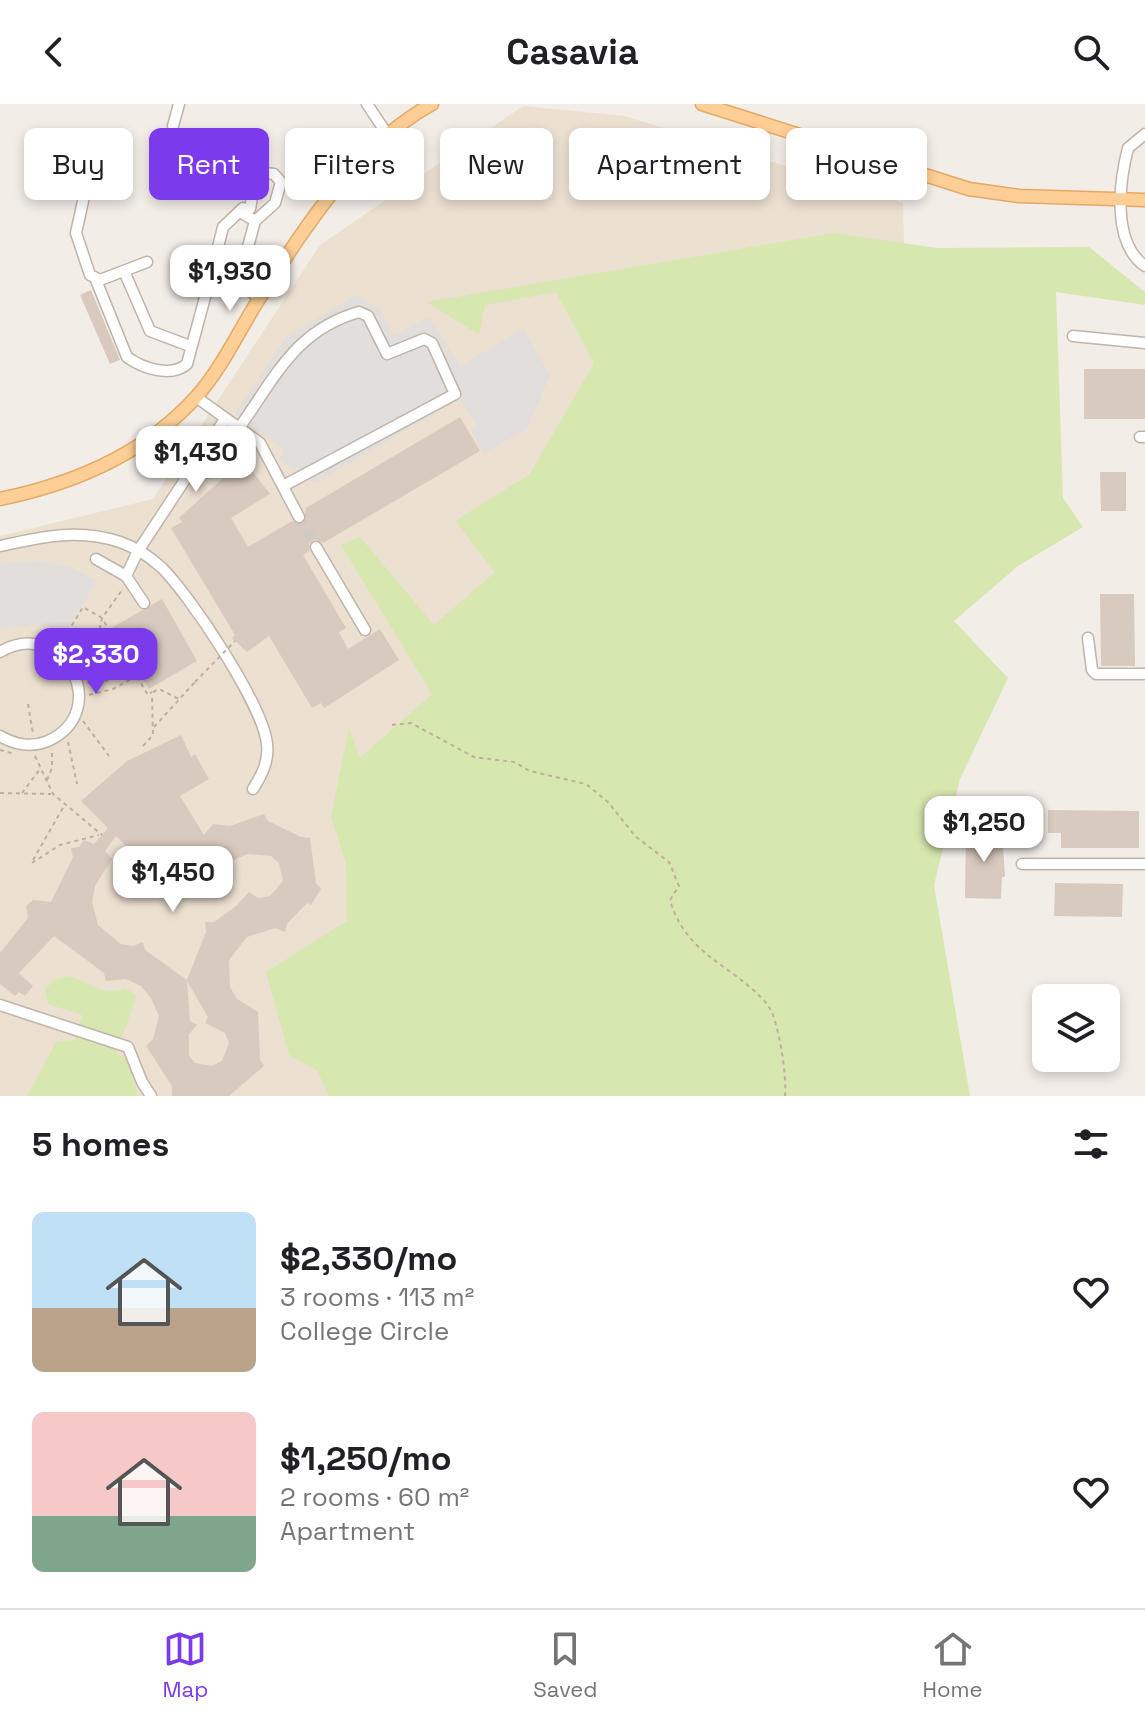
<!DOCTYPE html>
<html lang="en">
<head>
<meta charset="utf-8">
<style>
	:root { --surface:#fff; --page:#f2f2f2; --text:#202124; --muted:#757577; --line:#e0e0e0; --accent:#7c3aed }
	body { margin:0; font-family:"Space Grotesk",sans-serif; background:var(--page); color:var(--text); height:100vh; display:flex; flex-direction:column; font-size:30px; white-space:nowrap }
	* { box-sizing:border-box; margin:0 }
	p { font-size:26px; color:var(--muted) }
	.icon { flex:none; width:44px; height:44px; fill:none; stroke:currentColor; stroke-width:2; stroke-linecap:round; stroke-linejoin:round }
	.map { position:relative; height:992px; overflow:hidden }
	.drawer { display:flex; flex-direction:column; background:var(--surface); flex:1 }
	.drawer>* { flex:none }
	.banner { position:absolute; left:24px; top:24px; width:1098px; height:72px; display:flex; gap:16px }
	.tools { position:absolute; left:1032px; top:880px; display:grid; gap:16px }
	.tools a { display:grid; place-items:center; width:88px; height:88px; border-radius:12px; background:var(--surface); box-shadow:0 4px 12px #0003; font-size:40px }
	.price { position:absolute; translate:-50% -68px; padding:0 18px; border-radius:16px; background:#fff; color:#222; font-size:26px; line-height:52px; filter:drop-shadow(0 2px 4px #0008) }
	.price::after { content:''; position:absolute; left:50%; top:48px; width:24px; height:18px; margin-left:-12px; background:inherit; clip-path:polygon(0 0,100% 0,50% 100%) }
	.price.on { background:var(--accent); color:#fff }
	ul { padding:0; list-style:none }
	li { display:flex; align-items:center; gap:24px; height:200px; padding:0 32px }
	li span { display:grid; place-items:center; flex:none; width:224px; height:160px; border-radius:12px; color:#555 }
	li>.icon { margin-inline-start:auto }
	span .icon { width:96px; height:96px; fill:#fffc; stroke-width:1 }
	li b { font-size:34px }
	h2 { display:flex; justify-content:space-between; align-items:center; height:96px; padding:0 32px; font-size:34px }
	.tag { padding:0 28px; border-radius:12px; background:var(--surface); box-shadow:0 4px 12px #0003; font-size:28px; line-height:72px }
	.tag.on { background:var(--accent); color:#fff }
	header { display:flex; justify-content:space-between; align-items:center; height:104px; padding:0 32px; background:var(--surface); font-size:36px; font-weight:700 }
	.dock { display:flex; justify-content:space-around; align-items:center; height:112px; border-top:2px solid var(--line); background:var(--surface); font-size:22px; color:var(--muted) }
	.dock a { display:grid; justify-items:center; gap:4px }
	.dock .on { color:var(--accent) }
	.map>svg:first-child { display:block }
	.education { fill:#ece0d1 }
	.green { fill:#d7e7b0 }
	.parking { fill:#e1dedc }
	.building { fill:#d8cabf; fill-rule:evenodd }
	.lines { fill:none; stroke-linecap:round; stroke-linejoin:round }
	.minor-tunnel { stroke:#d0cac4; stroke-width:10; stroke-dasharray:10 5; stroke-linecap:butt }
	.minor-casing { stroke:#bfb4a9; stroke-width:13 }
	.major-casing { stroke:#e3a965; stroke-width:15 }
	.path { stroke:#c0ad9b; stroke-width:2; stroke-dasharray:4 4; stroke-linecap:butt }
	.minor { stroke:#fff; stroke-width:10 }
	.major { stroke:#fdcf96; stroke-width:12 }
	.path-bridge { stroke:#c0ad9b; stroke-width:2; stroke-dasharray:4 4; stroke-linecap:butt }
</style>
</head>
<body>
<header><svg class="icon" aria-label="back" viewBox="0 0 24 24"><path d="M15 5l-7 7 7 7"/></svg>Casavia<svg class="icon" aria-label="search" viewBox="0 0 24 24"><circle cx="10" cy="10" r="6"/><path d="M15 15l6 6"/></svg></header>
<div class="map">
<svg width="1145" height="992" viewBox="0 0 1145 992">
	<rect width="100%" height="100%" fill="#f3ede7"/>
	<path class="education" d="M 523,2 L 625,12 L 903,99 L 925,992 L 0,992 L 0,432 L 153,395 L 320,141 Z"/>
	<path class="green" d="M 834,129 L 937,144 L 1089,143 L 1145,188 L 1145,201 L 1056,188 L 1063,394 L 1083,423 L 1018,462 L 954,517 L 1008,574 L 960,675 L 934,781 L 970,992 L 329,992 L 317,966 L 289,951 L 266,868 L 347,817 L 346,759 L 331,712 L 349,625 L 360,654 L 432,590 L 341,441 L 360,433 L 434,521 L 495,468 L 455,417 L 530,370 L 594,259 L 556,188 L 485,201 L 479,231 L 427,198 Z
		M 70,872 C 91,880 102,892 124,884 L 137,891 L 116,950 L 127,954 L 138,992 L 27,992 L 56,938 L 75,936 L 82,911 L 48,900 L 45,885 L 56,875 Z"/>
	<path class="parking" d="M 357,191 L 379,205 L 393,232 L 430,213 L 460,262 L 523,225 L 550,271 L 527,325 L 484,349 L 470,326 L 477,322 L 460,295 L 315,379 L 279,356 L 285,346 L 235,310 L 287,232 Z
		M 37,457 L 70,463 L 97,477 L 65,529 L 39,520 L 0,525 L 0,460 Z"/>
	<path class="building" d="M 91,186 L 120,256 L 110,260 L 80,191 Z
		M 1084,265 L 1145,265 L 1145,315 L 1084,315 Z
		M 460,313 L 480,347 L 323,439 L 315,435 L 309,440 L 309,447 L 303,451 L 346,524 L 339,528 L 348,545 L 380,525 L 399,556 L 324,604 L 321,599 L 312,604 L 269,532 L 247,548 L 232,534 L 235,531 L 171,424 L 182,418 L 179,414 L 233,365 L 240,372 L 249,363 L 270,390 L 231,414 L 248,443 L 292,417 L 303,420 L 306,404 Z
		M 1100,368 L 1126,368 L 1126,407 L 1101,407 Z
		M 1100,490 L 1134,490 L 1135,562 L 1101,562 Z
		M 162,495 L 197,557 L 149,585 L 113,523 Z
		M 181,631 L 191,653 L 195,650 L 209,675 L 180,692 L 204,731 L 213,720 L 230,722 L 264,710 L 268,717 L 301,733 L 310,734 L 316,779 L 321,785 L 311,801 L 307,799 L 287,820 L 285,828 L 275,824 L 247,833 L 229,856 L 230,883 L 237,895 L 258,908 L 260,955 L 264,962 L 229,992 L 172,992 L 172,982 L 146,942 L 153,935 L 159,912 L 151,894 L 141,882 L 126,875 L 106,877 L 104,869 L 54,832 L 19,869 L 33,882 L 25,892 L 19,888 L 15,892 L 0,880 L 0,849 L 28,814 L 26,802 L 33,796 L 51,798 L 73,753 L 71,744 L 79,743 L 84,736 L 94,740 L 108,724 L 81,697 L 127,657 ZM 116,732 L 146,762 L 139,771 L 172,789 L 178,785 L 181,789 L 211,765 L 248,750 L 271,752 L 279,759 L 283,777 L 270,792 L 258,794 L 249,788 L 236,802 L 214,818 L 205,818 L 206,828 L 187,876 L 145,846 L 143,838 L 133,842 L 121,840 L 98,821 L 92,798 L 95,782 L 112,755 L 105,747 ZM 187,877 L 208,913 L 205,919 L 225,929 L 229,939 L 222,957 L 212,962 L 195,959 L 189,952 L 189,930 L 197,921 L 190,917 Z
		M 1048,706 L 1139,707 L 1139,744 L 1061,744 L 1061,729 L 1048,729 Z
		M 966,726 L 1002,727 L 1005,773 L 1002,773 L 1001,795 L 965,794 Z
		M 1055,779 L 1123,780 L 1122,813 L 1054,812 Z"/>
	<g class="lines">
		<path class="minor-tunnel" d="M 299,413 L 316,443"/>
		<defs>
			<path id="minor" d="M 367,0 L 387,30
				M 173,22 L 179,0
				M 1145,30 L 1128,44 C 1119,79 1112,139 1145,162
				M 254,81 L 250,105 L 240,108 L 255,117
				M 85,88 L 76,129 L 90,171 L 100,176 L 147,158
				M 124,167 L 150,227 L 190,242
				M 211,171 L 223,123 L 243,104
				M 96,176 L 127,253 C 142,264 171,274 187,260 L 211,171 L 235,177 L 260,194
				M 238,179 L 255,117 L 275,99 L 281,78 L 274,70 L 265,69 L 247,90
				M 1073,232 L 1145,239
				M 196,293 L 260,339 L 299,413
				M 239,324 C 275,274 295,226 359,208 L 368,212 L 387,250 L 424,235 L 432,239 L 455,290 L 283,382
				M 1140,333 L 1145,333
				M 0,442 C 41,433 78,424 120,438 C 134,443 150,453 161,463 C 190,491 263,601 267,640 C 269,657 262,671 253,685
				M 316,443 L 365,526
				M 96,455 L 126,472 L 138,447 L 225,315
				M 126,472 L 144,499
				M 1088,534 L 1092,566 L 1096,570 L 1145,570
				M 0,548 C 61,511 115,606 48,637 C 31,644 16,641 0,632
				M 1022,760 L 1145,760
				M 0,901 L 128,943 L 142,978 L 151,992"/>
			<path id="major" d="M 702,0 L 969,85 L 1019,92 L 1145,96
				M 0,395 C 73,380 146,349 197,292 C 223,262 238,228 259,195 C 305,123 356,42 432,0"/>
		</defs>
		<use href="#minor" class="minor-casing"/>
		<use href="#major" class="major-casing"/>
		<path class="path" d="M 64,543 L 63,536 L 83,503 L 102,514 L 148,591 L 152,588
			M 88,580 L 102,514 L 122,486
			M 89,580 L 106,577 L 131,564
			M 153,588 L 159,585 L 179,595
			M 89,591 L 113,585 L 137,572
			M 28,600 L 33,630
			M 83,617 L 109,652
			M 392,621 L 411,619 L 474,653 L 514,658 L 530,667 L 586,680 L 608,698 L 635,732 L 669,758 L 679,782 L 670,796 C 686,852 734,861 767,900 C 779,915 787,973 785,992
			M 154,623 L 195,578
			M 68,638 L 77,680
			M 143,642 L 153,631 L 152,590
			M 0,646 L 15,650
			M 35,652 L 53,690 L 102,731
			M 47,676 L 52,664 L 52,648
			M 0,689 L 51,690
			M 22,689 L 40,665
			M 33,756 L 64,702
			M 32,759 L 60,741 L 99,731"/>
		<use href="#minor" class="minor"/>
		<use href="#major" class="major"/>
		<path class="path-bridge" d="M 195,578 L 235,537"/>
	</g>
</svg>
<div class="tools">
<a><svg class="icon" aria-label="layers" viewBox="0 0 24 24"><path d="M12 4l9 5-9 5-9-5zM3 14l9 5 9-5"/></svg></a>
</div>
<b class="price" style="left:230px;top:209px">$1,930</b>
<b class="price" style="left:196px;top:390px">$1,430</b>
<b class="price on" style="left:96px;top:592px">$2,330</b>
<b class="price" style="left:984px;top:760px">$1,250</b>
<b class="price" style="left:173px;top:810px">$1,450</b>
<div class="banner">
<a class="tag">Buy</a>
<a class="tag on">Rent</a>
<a class="tag">Filters</a>
<a class="tag">New</a>
<a class="tag">Apartment</a>
<a class="tag">House</a>
</div>
</div>
<section class="drawer">
<h2>5 homes<svg class="icon" aria-label="filters" viewBox="0 0 24 24"><path d="M4 7h16M4 17h16"/><circle cx="9" cy="7" r="2"/><circle cx="15" cy="17" r="2"/></svg></h2>
<ul>
<li><span style="background:linear-gradient(#bfe0f5 60%,#b9a48a 0)"><svg class="icon" aria-label="home" viewBox="0 0 24 24"><path d="M3 11l9-7 9 7M6 9v11h12V9"/></svg></span><div><b>$2,330/mo</b><p>3 rooms · 113 m²</p><p>College Circle</p></div><svg class="icon" aria-label="heart" viewBox="0 0 24 24"><path d="M12 20l-8-8c-3-5 5-10 8-4 3-6 11-1 8 4z"/></svg></li>
<li><span style="background:linear-gradient(#f6c9c9 65%,#7fa58c 0)"><svg class="icon" aria-label="home" viewBox="0 0 24 24"><path d="M3 11l9-7 9 7M6 9v11h12V9"/></svg></span><div><b>$1,250/mo</b><p>2 rooms · 60 m²</p><p>Apartment</p></div><svg class="icon" aria-label="heart" viewBox="0 0 24 24"><path d="M12 20l-8-8c-3-5 5-10 8-4 3-6 11-1 8 4z"/></svg></li>
</ul>
</section>
<nav class="dock">
<a class="on"><svg class="icon" aria-label="map" viewBox="0 0 24 24"><path d="M3 6l6-2 6 2 6-2v14l-6 2-6-2-6 2zM9 4v14M15 6v14"/></svg>Map</a>
<a><svg class="icon" aria-label="saved" viewBox="0 0 24 24"><path d="M7 4h10v16l-5-4-5 4z"/></svg>Saved</a>
<a><svg class="icon" aria-label="home" viewBox="0 0 24 24"><path d="M3 11l9-7 9 7M6 9v11h12V9"/></svg>Home</a>
</nav>
</body>
</html>
